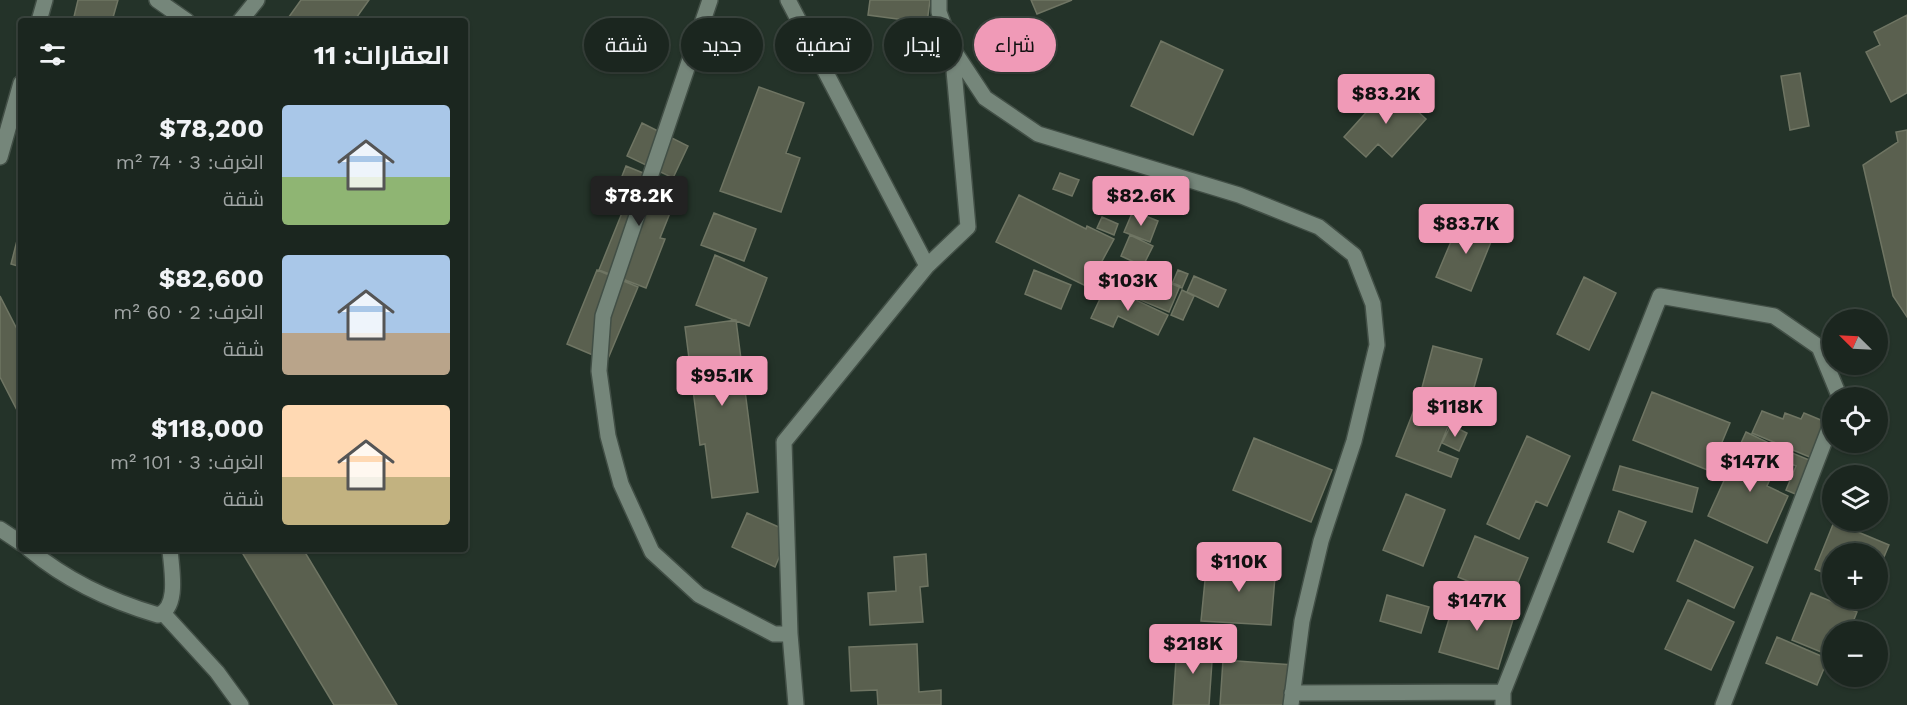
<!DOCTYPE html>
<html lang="ar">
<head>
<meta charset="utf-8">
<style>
	:root { --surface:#1b261f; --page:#242e28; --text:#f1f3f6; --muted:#a0a5a4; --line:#39433d; --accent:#f09ab7 }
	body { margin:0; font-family:"Work Sans",Cairo,sans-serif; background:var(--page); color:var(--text); direction:rtl; height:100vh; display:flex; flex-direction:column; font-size:22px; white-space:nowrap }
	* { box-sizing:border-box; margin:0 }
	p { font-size:20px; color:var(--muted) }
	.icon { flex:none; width:33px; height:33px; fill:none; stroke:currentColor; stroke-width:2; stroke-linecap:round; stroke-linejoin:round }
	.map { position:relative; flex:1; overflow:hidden; direction:ltr }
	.drawer { position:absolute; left:18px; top:18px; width:450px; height:534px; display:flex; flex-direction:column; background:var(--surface); border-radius:6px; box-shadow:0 2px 4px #0004,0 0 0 2px var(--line); direction:rtl }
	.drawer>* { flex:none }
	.top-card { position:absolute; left:486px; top:18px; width:570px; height:54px; direction:rtl; display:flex; gap:12px }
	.needle { width:39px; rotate:294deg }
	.fabs { position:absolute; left:1822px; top:309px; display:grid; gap:12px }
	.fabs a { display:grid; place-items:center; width:66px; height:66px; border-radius:50%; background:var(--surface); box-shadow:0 2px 4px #0004,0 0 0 2px var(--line); font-size:30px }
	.price { position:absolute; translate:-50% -51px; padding:0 14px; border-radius:6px; background:var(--accent); color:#111; font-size:20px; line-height:39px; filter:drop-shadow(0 2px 3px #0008) }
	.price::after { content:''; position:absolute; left:50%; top:36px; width:18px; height:14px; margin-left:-9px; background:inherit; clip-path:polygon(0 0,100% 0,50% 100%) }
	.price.selected { background:#222; color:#fff }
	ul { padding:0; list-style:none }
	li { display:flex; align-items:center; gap:18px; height:150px; padding:0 18px }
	li span { display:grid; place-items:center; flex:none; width:168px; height:120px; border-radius:6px; color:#555 }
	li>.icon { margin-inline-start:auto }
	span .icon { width:72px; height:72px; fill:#fffc; stroke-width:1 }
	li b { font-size:26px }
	h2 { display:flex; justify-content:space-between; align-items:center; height:72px; padding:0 18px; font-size:26px }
	.tag { padding:0 21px; border-radius:27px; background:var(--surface); box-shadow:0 2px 4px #0004,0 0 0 2px var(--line); font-size:21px; line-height:54px }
	.tag.selected { background:var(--accent); color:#111 }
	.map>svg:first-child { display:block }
	.building { fill:#5a604f; stroke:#6f7563; stroke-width:1.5 }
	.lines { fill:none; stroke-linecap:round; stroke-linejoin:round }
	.street-casing { stroke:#424f46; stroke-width:18 }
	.street { stroke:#75867a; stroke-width:15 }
</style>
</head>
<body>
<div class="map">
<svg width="1907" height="705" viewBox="0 0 1907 705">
	<rect width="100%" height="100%" fill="#243329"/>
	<path class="building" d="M 78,0 L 118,0 L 112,21 L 73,21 Z
		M 301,0 L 369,0 L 354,21 L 286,21 Z
		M 870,0 L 930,0 L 927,23 L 868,15 Z
		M 1031,0 L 1072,0 L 1037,14 Z
		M 1907,15 L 1907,93 L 1891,102 L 1866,52 L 1880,45 L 1874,32 Z
		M 1161,41 L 1223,70 L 1193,135 L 1131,106 Z
		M 1800,73 L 1809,126 L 1790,130 L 1781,76 Z
		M 1390,86 L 1426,119 L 1392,157 L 1378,144 L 1366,157 L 1344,137 Z
		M 759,87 L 804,103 L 786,153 L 800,158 L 781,212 L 720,191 Z
		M 642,123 L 688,146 L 673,178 L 627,156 Z
		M 1907,130 L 1907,317 L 1893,296 L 1863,165 L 1898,142 L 1896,132 Z
		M 626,166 L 680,188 L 660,238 L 665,239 L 646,288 L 599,270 L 626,203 L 613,199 Z
		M 1060,173 L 1079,180 L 1072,196 L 1053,189 Z
		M 1019,195 L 1086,229 L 1087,226 L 1114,239 L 1088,287 L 996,242 Z
		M 1133,211 L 1158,221 L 1150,242 L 1124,232 Z
		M 714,213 L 756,229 L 744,261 L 701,245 Z
		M 1102,217 L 1118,224 L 1114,235 L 1097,228 Z
		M 1461,218 L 1495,232 L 1471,291 L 1436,277 Z
		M 21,225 L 21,267 L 11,264 Z
		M 1130,235 L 1153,246 L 1143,266 L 1121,256 Z
		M 715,255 L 767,278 L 749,326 L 696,305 Z
		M 1122,262 L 1180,286 L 1169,312 L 1112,288 Z
		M 597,270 L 638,287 L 607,361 L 567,344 Z
		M 1034,270 L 1071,285 L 1061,309 L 1025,294 Z
		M 1178,270 L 1188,274 L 1182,288 L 1172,284 Z
		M 1194,276 L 1226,290 L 1218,307 L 1187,292 Z
		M 1584,277 L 1616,293 L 1589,350 L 1557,334 Z
		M 1106,286 L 1168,315 L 1158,335 L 1118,316 L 1113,327 L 1091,318 Z
		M 1182,290 L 1194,296 L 1183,320 L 1171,315 Z
		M 0,296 L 21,337 L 21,418 L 0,377 Z
		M 736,320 L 758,492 L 712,498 L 705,444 L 700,445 L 685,327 Z
		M 1433,346 L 1482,359 L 1467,412 L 1419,399 Z
		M 1652,392 L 1730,423 L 1710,471 L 1633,440 Z
		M 1414,410 L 1449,424 L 1438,451 L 1458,459 L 1451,477 L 1396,456 Z
		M 1762,411 L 1783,419 L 1785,413 L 1801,419 L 1804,413 L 1828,423 L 1812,458 L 1752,433 Z
		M 1451,425 L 1467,433 L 1459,451 L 1442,443 Z
		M 1746,432 L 1767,442 L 1761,457 L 1777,464 L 1767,486 L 1788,496 L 1767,543 L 1708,516 Z
		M 1527,436 L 1570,456 L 1547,506 L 1536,501 L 1519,539 L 1487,524 Z
		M 1254,438 L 1332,470 L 1311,522 L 1233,490 Z
		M 1770,444 L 1814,462 L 1800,496 L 1786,490 L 1796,466 L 1766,454 Z
		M 1620,466 L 1698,488 L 1692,512 L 1613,490 Z
		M 1406,494 L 1445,510 L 1423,566 L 1383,550 Z
		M 1619,511 L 1646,522 L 1633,552 L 1608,542 Z
		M 747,513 L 790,532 L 775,567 L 732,547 Z
		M 1834,522 L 1889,545 L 1878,571 L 1878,554 L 1833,554 L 1833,577 L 1815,569 Z
		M 1475,536 L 1528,558 L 1511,599 L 1458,577 Z
		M 1695,540 L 1753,567 L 1734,608 L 1677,581 Z
		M 240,549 L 303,549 L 397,705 L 334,705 Z
		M 926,554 L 928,586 L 920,587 L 923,622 L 870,625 L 868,593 L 896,591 L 894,557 Z
		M 1207,560 L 1276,565 L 1271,625 L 1201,621 Z
		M 1811,593 L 1857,612 L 1849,632 L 1833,632 L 1833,657 L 1792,640 Z
		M 1387,595 L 1429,607 L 1421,633 L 1380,621 Z
		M 1456,596 L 1515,613 L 1498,669 L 1439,652 Z
		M 1688,600 L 1734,622 L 1711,670 L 1665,649 Z
		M 1777,637 L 1828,659 L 1817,685 L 1766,663 Z
		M 917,644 L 919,692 L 941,690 L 941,705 L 878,705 L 877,690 L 851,691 L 849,647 Z
		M 1177,645 L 1213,647 L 1209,705 L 1173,705 Z
		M 1223,660 L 1294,665 L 1291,705 L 1220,705 Z"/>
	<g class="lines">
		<defs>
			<path id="street" d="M 157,0 L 187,21
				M 710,0 L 603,316 L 599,371 L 608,436 L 621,484 L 652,552 L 699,595 L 774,634 L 790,634 L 784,442 L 927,266 L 968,227 L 952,48
				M 788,0 L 927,266
				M 939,0 L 939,12 L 952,48 L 985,98 L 1038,134 L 1239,195 L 1319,227 L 1354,255 L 1373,304 L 1377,345 L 1354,441 L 1321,541 L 1302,621 L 1291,705
				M 39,21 L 45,0
				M 240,21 L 257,0
				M 0,157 L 21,83
				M 0,529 L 21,543
				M 29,549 C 67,581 110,601 158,615 C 180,608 171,567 170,549
				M 163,613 L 217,672 L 241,705
				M 790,634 L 796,705
				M 1503,692 L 1660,296 L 1774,316 L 1819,347 L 1840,398
				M 1292,693 L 1503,692 L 1503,705
				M 1723,705 L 1833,419"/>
		</defs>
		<use href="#street" class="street-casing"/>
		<use href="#street" class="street"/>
	</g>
</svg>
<div class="fabs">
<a><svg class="needle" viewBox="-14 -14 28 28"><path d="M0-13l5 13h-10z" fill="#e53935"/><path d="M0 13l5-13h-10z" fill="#a0a5a4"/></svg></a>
<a><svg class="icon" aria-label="locate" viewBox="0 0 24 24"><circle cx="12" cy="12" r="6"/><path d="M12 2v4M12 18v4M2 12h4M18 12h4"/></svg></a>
<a><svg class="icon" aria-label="layers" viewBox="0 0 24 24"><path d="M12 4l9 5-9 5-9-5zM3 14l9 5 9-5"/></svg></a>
<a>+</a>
<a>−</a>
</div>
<b class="price" style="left:1386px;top:125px">$83.2K</b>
<b class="price selected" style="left:639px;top:227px">$78.2K</b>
<b class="price" style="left:1141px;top:227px">$82.6K</b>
<b class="price" style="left:1466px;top:255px">$83.7K</b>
<b class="price" style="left:1128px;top:312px">$103K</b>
<b class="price" style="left:722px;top:407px">$95.1K</b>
<b class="price" style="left:1455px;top:438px">$118K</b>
<b class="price" style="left:1750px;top:493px">$147K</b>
<b class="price" style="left:1239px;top:593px">$110K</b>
<b class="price" style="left:1477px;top:632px">$147K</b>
<b class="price" style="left:1193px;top:675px">$218K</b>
<div class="top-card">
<a class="tag selected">شراء</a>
<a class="tag">إيجار</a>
<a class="tag">تصفية</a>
<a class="tag">جديد</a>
<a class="tag">شقة</a>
</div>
<section class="drawer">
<h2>العقارات: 11<svg class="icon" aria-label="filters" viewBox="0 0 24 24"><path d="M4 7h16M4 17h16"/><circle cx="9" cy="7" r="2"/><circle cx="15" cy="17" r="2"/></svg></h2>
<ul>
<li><span style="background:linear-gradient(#a9c7e8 60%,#8fb573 0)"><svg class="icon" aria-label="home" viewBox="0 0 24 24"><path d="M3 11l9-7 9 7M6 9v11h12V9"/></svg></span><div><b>$78,200</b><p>الغرف: 3 · 74 m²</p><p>شقة</p></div></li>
<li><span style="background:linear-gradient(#a9c7e8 65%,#b9a48a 0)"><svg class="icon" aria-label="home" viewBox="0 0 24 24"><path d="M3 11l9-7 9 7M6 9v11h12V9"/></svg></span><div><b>$82,600</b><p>الغرف: 2 · 60 m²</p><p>شقة</p></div></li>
<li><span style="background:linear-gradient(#ffd9b3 60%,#c2b280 0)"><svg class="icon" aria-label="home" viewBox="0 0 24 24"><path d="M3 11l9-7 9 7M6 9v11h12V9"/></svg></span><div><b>$118,000</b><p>الغرف: 3 · 101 m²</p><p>شقة</p></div></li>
</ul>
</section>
</div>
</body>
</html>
